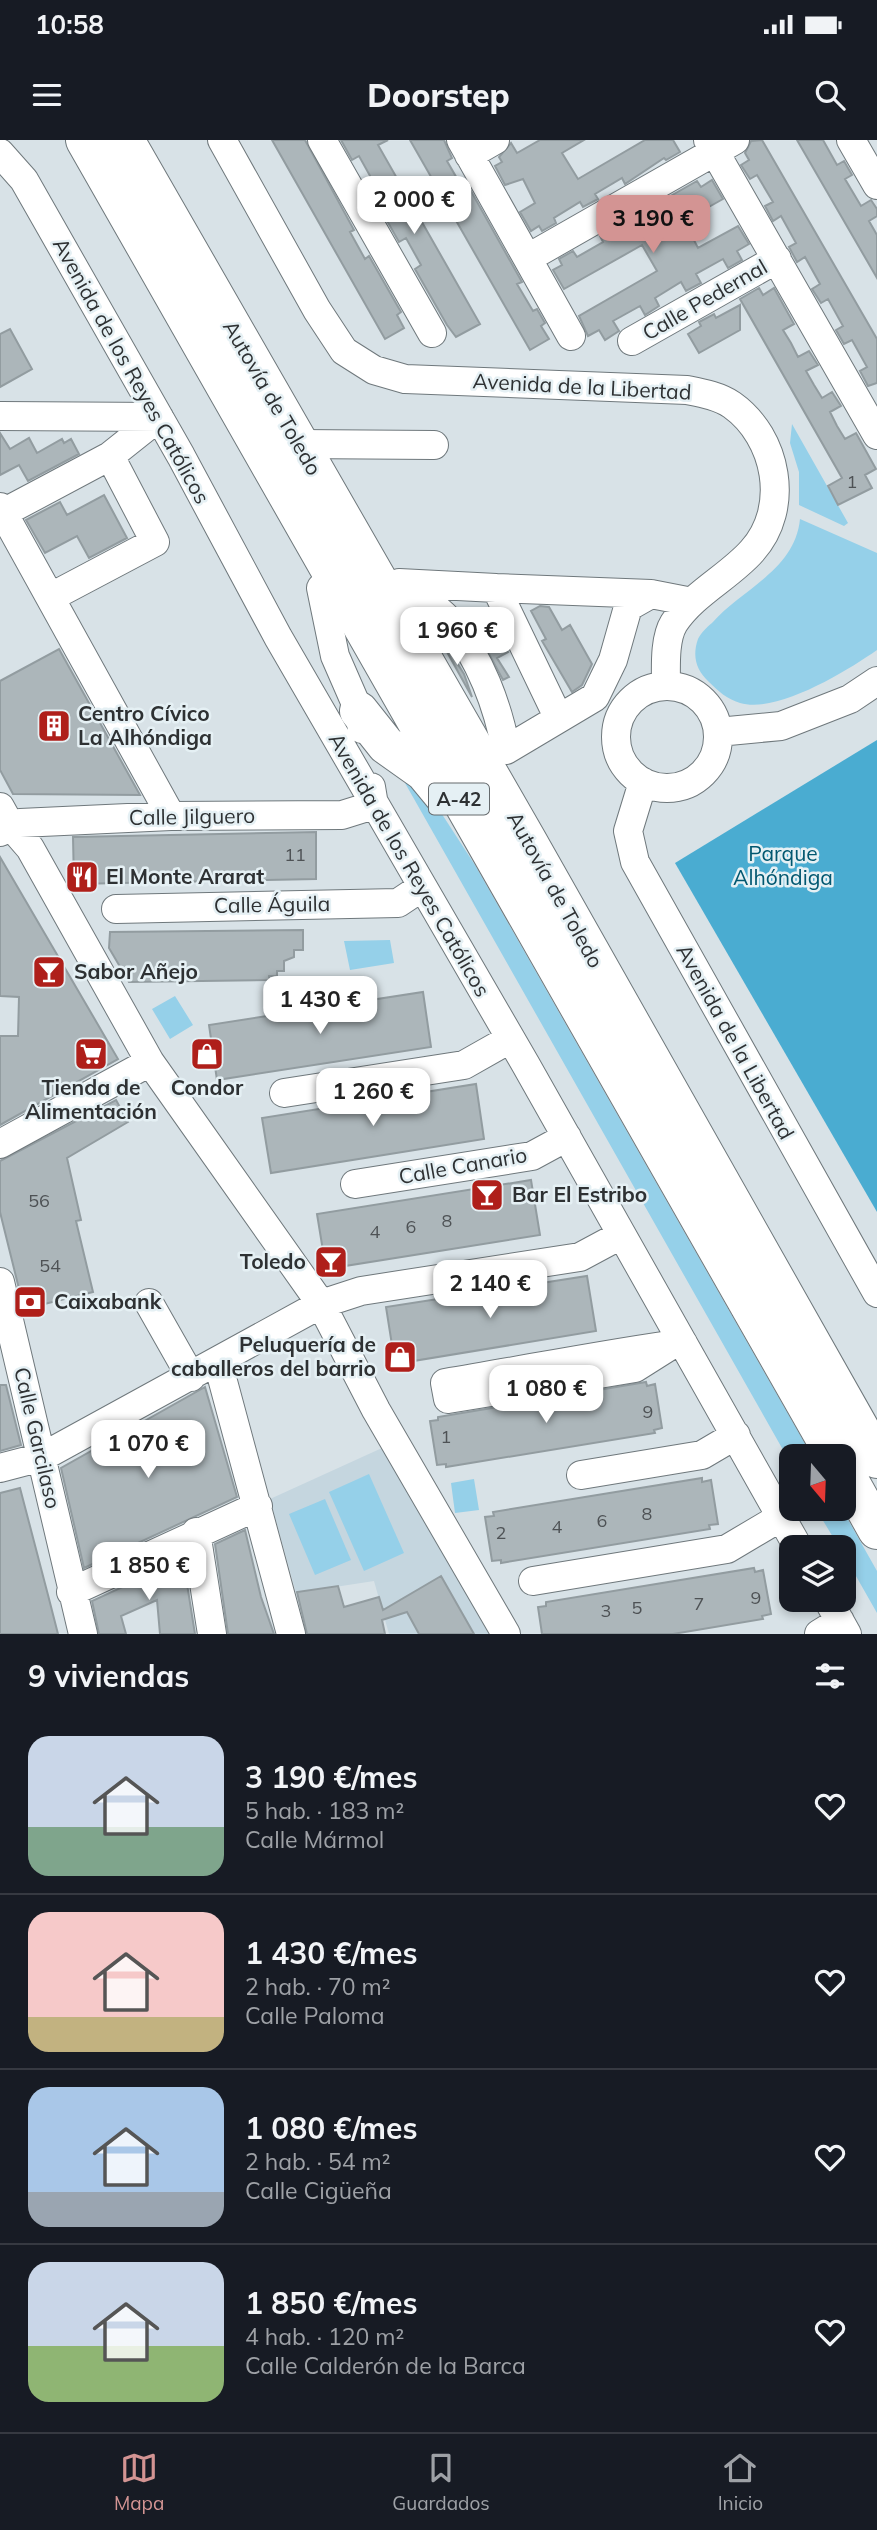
<!DOCTYPE html>
<html lang="es">
<head>
<meta charset="utf-8">
<style>
	:root { --surface:#171b24; --page:#20242c; --text:#f1f3f6; --muted:#9ea1a6; --line:#363941; --accent:#d39493 }
	body { margin:0; font-family:Mulish,sans-serif; background:var(--page); color:var(--text); height:100vh; display:flex; flex-direction:column; font-size:26px; white-space:nowrap }
	* { box-sizing:border-box; margin:0 }
	p { font-size:23px; color:var(--muted) }
	.icon { flex:none; width:38px; height:38px; fill:none; stroke:currentColor; stroke-width:2; stroke-linecap:round; stroke-linejoin:round }
	.map { position:relative; height:1494px; overflow:hidden }
	.details { display:flex; flex-direction:column; background:var(--surface); flex:1 }
	.details>* { flex:none }
	.needle { width:46px; rotate:161deg }
	.fabs { position:absolute; left:779px; top:1304px; display:grid; gap:14px }
	.fabs a { display:grid; place-items:center; width:77px; height:77px; border-radius:14px; background:var(--surface); box-shadow:0 4px 10px #0003; font-size:35px }
	.price { position:absolute; translate:-50% -60px; padding:0 16px; border-radius:14px; background:#fff; color:#222; font-size:23px; line-height:46px; filter:drop-shadow(0 2px 4px #0008) }
	.price::after { content:''; position:absolute; left:50%; top:42px; width:21px; height:16px; margin-left:-10px; background:inherit; clip-path:polygon(0 0,100% 0,50% 100%) }
	.price.selected { background:var(--accent); color:#111 }
	ul { padding:0; list-style:none }
	li { display:flex; align-items:center; gap:21px; height:175px; padding:0 28px }
	li+li { border-top:2px solid var(--line) }
	li span { display:grid; place-items:center; flex:none; width:196px; height:140px; border-radius:21px; color:#555 }
	li>.icon { margin-inline-start:auto }
	span .icon { width:84px; height:84px; fill:#fffc; stroke-width:1 }
	li b { font-size:30px }
	h2 { display:flex; justify-content:space-between; align-items:center; height:84px; padding:0 28px; font-size:30px }
	.status { display:flex; justify-content:space-between; align-items:center; height:49px; padding:0 35px; background:var(--surface); direction:ltr }
	.status svg { height:19px; fill:currentColor }
	header { display:flex; justify-content:space-between; align-items:center; height:91px; padding:0 28px; background:var(--surface); font-size:32px; font-weight:800 }
	.tab-bar { display:flex; justify-content:space-around; align-items:center; height:98px; border-top:2px solid var(--line); background:var(--surface); font-size:19px; color:var(--muted) }
	.tab-bar a { display:grid; justify-items:center; gap:4px }
	.tab-bar .selected { color:var(--accent) }
	.map>svg:first-child { display:block }
	.built { fill:#c5d6df }
	.green { fill:#95d0e9 }
	.forest { fill:#4aacd1 }
	.building { fill:#acb6ba; stroke:#929ca0; stroke-width:2 }
	.lines { fill:none; stroke-linecap:round; stroke-linejoin:round }
	.minor-casing { stroke:#6f787c; stroke-width:30 }
	.highway-casing { stroke:#6f787c; stroke-width:40 }
	.minor { stroke:#fff; stroke-width:28 }
	.highway { stroke:#fff; stroke-width:38 }
	.labels { text-anchor:middle; stroke-width:5; stroke-linejoin:round; paint-order:stroke }
	.number-label { font-size:18px; fill:#4e5255 }
	.shield { fill:#e5f0f4; stroke:#656a6d; stroke-width:2 }
	.shield-label { font-size:19px; font-weight:bold; fill:#2e3133 }
	.street-label { font-size:21px; fill:#2e3133; stroke:#e5f0f4 }
	.poi-label { font-size:21px; font-weight:bold; fill:#2e3133; stroke:#e5f0f4; text-anchor:start }
	.park-label { font-size:21px; fill:#015770; stroke:#e5f0f4 }
</style>
</head>
<body>
<div class="status"><b>10:58</b><svg viewBox="0 0 49 12"><path d="M0 12V9h3v3zM5 12V6h3v6zM10 12V3h3v9zM15 12V0h3v12zM26 1h20v11H26zM47 4h2v5h-2z"/></svg></div>
<header><svg class="icon" aria-label="menu" viewBox="0 0 24 24"><path d="M4 6h16M4 12h16M4 18h16"/></svg>Doorstep<svg class="icon" aria-label="search" viewBox="0 0 24 24"><circle cx="10" cy="10" r="6"/><path d="M15 15l6 6"/></svg></header>
<div class="map">
<svg width="877" height="1494" viewBox="0 0 877 1494">
	<rect width="100%" height="100%" fill="#d8e2e7"/>
	<path class="built" d="M 382,1308 L 489,1494 L 389,1494 L 374,1441 L 296,1453 L 270,1359 Z"/>
	<path class="green" d="M 792,284 L 848,383 L 844,386 L 799,365 L 799,332 L 790,303 Z
		M 800,379 L 877,413 L 877,510 C 847,531 777,574 740,563 C 727,559 718,551 709,542 C 696,530 692,516 698,499 C 701,493 707,487 712,483 C 742,449 795,430 800,379 Z
		M 415,639 L 423,645 L 475,725 L 812,1316 L 791,1316 L 791,1324 L 405,643 Z
		M 390,800 L 394,823 L 350,830 L 344,801 Z
		M 175,856 L 193,885 L 170,899 L 152,869 Z
		M 369,1334 L 404,1413 L 364,1431 L 329,1352 Z
		M 474,1339 L 479,1370 L 455,1373 L 451,1343 Z
		M 325,1359 L 351,1420 L 315,1435 L 289,1374 Z
		M 816,1369 L 842,1369 L 877,1431 L 877,1473 L 844,1415 L 844,1407 L 839,1407 Z"/>
	<path class="forest" d="M 877,600 L 877,1072 L 675,723 Z"/>
	<path class="building" d="M 272,0 L 305,0 L 354,90 L 350,92 L 365,119 L 369,116 L 401,172 L 397,175 L 404,188 L 385,199 Z
		M 341,0 L 388,0 L 378,5 L 480,184 L 456,197 L 447,185 L 415,129 L 421,125 L 406,98 L 399,102 L 368,47 L 374,43 L 359,16 L 352,20 Z
		M 410,0 L 444,0 L 452,18 L 447,21 L 462,47 L 467,44 L 522,142 L 517,144 L 533,171 L 537,169 L 545,183 L 541,186 L 549,199 L 530,210 Z
		M 540,0 L 584,0 L 562,13 L 578,39 L 645,0 L 673,0 L 680,12 L 666,20 L 664,18 L 625,44 L 622,38 L 595,54 L 598,59 L 583,67 L 580,62 L 554,78 L 556,83 L 542,91 L 539,86 L 531,91 L 520,72 L 535,63 L 523,39 L 505,45 L 495,26 L 502,22 L 499,17 L 511,3 L 517,13 Z
		M 762,0 L 877,199 L 877,243 L 868,246 L 860,231 L 867,227 L 852,200 L 844,204 L 836,190 L 843,186 L 828,159 L 821,163 L 812,149 L 820,144 L 805,117 L 797,122 L 789,107 L 796,103 L 781,76 L 773,81 L 765,66 L 773,62 L 757,35 L 750,39 L 741,25 L 749,20 L 745,13 L 751,1 Z
		M 797,0 L 823,0 L 837,25 L 844,21 L 852,35 L 845,39 L 861,66 L 871,60 L 877,69 L 877,76 L 869,81 L 877,95 L 877,138 Z
		M 712,40 L 723,59 L 684,81 L 698,108 L 738,86 L 749,104 L 737,111 L 742,120 L 728,128 L 723,119 L 696,134 L 701,143 L 686,151 L 681,142 L 655,158 L 659,166 L 645,175 L 640,166 L 613,181 L 619,191 L 605,200 L 599,190 L 588,196 L 579,176 L 657,131 L 642,105 L 564,149 L 553,130 L 562,125 L 559,119 L 573,111 L 577,117 L 603,102 L 600,96 L 697,41 L 701,47 Z
		M 759,148 L 763,155 L 774,148 L 794,184 L 783,190 L 791,203 L 798,217 L 809,211 L 818,225 L 806,231 L 814,245 L 822,258 L 832,252 L 841,266 L 830,272 L 837,286 L 845,299 L 856,293 L 876,329 L 865,335 L 872,348 L 838,365 L 828,346 L 842,338 L 740,159 Z
		M 740,165 L 740,190 L 699,213 L 688,194 L 701,186 L 699,182 L 714,174 L 716,178 Z
		M 10,189 L 32,229 L 0,247 L 0,194 Z
		M 0,293 L 10,309 L 29,298 L 37,313 L 62,299 L 64,303 L 71,299 L 79,314 L 28,341 L 19,325 L 0,335 Z
		M 104,355 L 127,398 L 89,418 L 77,396 L 45,413 L 26,380 L 60,362 L 67,375 Z
		M 540,466 L 549,467 L 562,490 L 570,485 L 592,524 L 582,545 L 572,552 L 542,501 L 546,499 L 531,471 Z
		M 489,480 L 508,512 L 497,518 L 509,537 L 503,540 L 474,486 Z
		M 444,502 L 464,534 L 472,557 L 442,503 Z
		M 59,509 L 140,655 L 13,654 L 0,630 L 0,541 Z
		M 316,692 L 316,739 L 74,744 L 73,697 Z
		M 0,717 L 118,919 L 0,985 L 0,896 L 18,896 L 19,857 L 0,856 Z
		M 303,790 L 303,810 L 294,810 L 294,817 L 284,821 L 284,831 L 277,831 L 277,836 L 269,836 L 269,840 L 129,842 L 109,808 L 110,792 Z
		M 423,852 L 431,907 L 217,940 L 209,885 Z
		M 476,944 L 484,999 L 271,1033 L 262,978 Z
		M 116,960 L 128,982 L 67,1018 L 81,1080 L 76,1081 L 93,1152 L 24,1169 L 0,1072 L 0,1021 Z
		M 531,1040 L 540,1095 L 326,1129 L 317,1074 Z
		M 587,1136 L 596,1191 L 395,1224 L 386,1167 Z
		M 646,1242 L 647,1246 L 655,1244 L 662,1288 L 654,1290 L 655,1293 L 446,1327 L 446,1324 L 437,1325 L 430,1281 L 438,1280 L 438,1277 Z
		M 0,1245 L 6,1245 L 21,1305 L 0,1311 Z
		M 205,1247 L 237,1357 L 84,1428 L 61,1328 Z
		M 702,1338 L 702,1342 L 711,1340 L 718,1384 L 709,1385 L 710,1389 L 501,1423 L 501,1420 L 492,1421 L 485,1377 L 494,1376 L 493,1372 Z
		M 20,1348 L 48,1455 L 58,1494 L 0,1494 L 0,1353 Z
		M 245,1390 L 261,1457 L 274,1494 L 228,1494 L 215,1404 Z
		M 183,1419 L 195,1494 L 160,1494 L 157,1460 L 121,1476 L 126,1494 L 99,1494 L 92,1461 Z
		M 754,1428 L 755,1432 L 763,1430 L 771,1474 L 762,1476 L 763,1479 L 673,1494 L 542,1494 L 538,1467 L 546,1466 L 546,1462 Z
		M 441,1436 L 474,1494 L 419,1494 L 407,1472 L 382,1480 L 385,1494 L 307,1494 L 297,1452 L 338,1446 L 344,1467 L 379,1457 L 383,1470 Z"/>
	<g class="lines">
		<defs>
			<path id="minor" d="M 222,0 L 317,170 L 344,211 L 374,230 L 405,239 L 687,250 C 702,253 719,256 732,265 C 777,297 791,368 752,411 C 729,437 694,453 674,483 C 664,499 666,528 666,546
				M 322,0 L 432,193
				M 461,0 L 571,196
				M 708,0 L 877,295
				M 851,0 L 877,45
				M 0,13 L 24,40 L 181,316 L 278,497 L 526,925 L 798,1407
				M 469,15 L 495,0
				M 528,118 L 735,0
				M 632,201 L 777,119
				M 0,276 L 159,277
				M 298,304 L 434,305
				M 0,367 L 171,676
				M 3,373 L 110,316 L 159,277
				M 399,443 C 416,455 438,467 451,483 C 480,518 498,566 506,610 L 595,557 L 613,520 L 628,467 L 651,454 L 692,462
				M 399,443 L 496,448 L 558,577
				M 321,448 L 335,516 L 359,571 L 362,589
				M 496,448 L 651,454
				M 51,457 L 155,402 L 110,316
				M616 597a51 51 0 1 1 102 0a51 51 0 1 1-102 0Z
				M 718,592 L 781,586 L 850,559 L 877,541
				M 643,642 L 628,691 L 635,722 L 877,1153
				M 0,667 L 10,685 L 30,708 L 150,922 L 321,1164 L 376,1270 L 506,1494
				M 0,692 L 20,683 L 171,676 L 342,675 L 374,665 L 371,647
				M 116,769 L 398,763 L 422,747
				M 284,953 L 464,925 L 510,899
				M 0,1004 L 150,922
				M 355,1044 L 532,1016 L 567,997
				M 0,1142 L 83,1494
				M 149,1163 L 191,1237
				M 673,1204 L 635,1228 L 448,1259 L 445,1243 C 524,1230 603,1214 683,1203
				M 218,1223 L 291,1494
				M 0,1328 L 42,1317 L 321,1164 L 361,1151 L 580,1117 L 621,1095
				M 581,1335 L 702,1315 L 736,1295
				M 196,1392 L 212,1494
				M 533,1441 L 727,1409 L 781,1377
				M 71,1452 L 258,1366
				M 828,1460 L 847,1494
				M 819,1494 L 840,1481"/>
			<path id="highway" d="M 85,0 L 835,1316
				M 125,0 L 527,700 L 877,1319
				M 359,571 L 386,605 L 424,632 L 443,655
				M 844,1331 L 877,1390"/>
		</defs>
		<use href="#minor" class="minor-casing"/>
		<use href="#highway" class="highway-casing"/>
		<use href="#minor" class="minor"/>
		<use href="#highway" class="highway"/>
	</g>
	<defs>
		<symbol id="building-square" viewBox="-11 -11 22 22"><rect x="-9" y="-9" width="18" height="18" rx="4" fill="#af1f1a" stroke="#e5f0f4"/><path d="M-4-6H4V6H1V3H-1V6H-4ZM-2.5-4.3h1.7v1.8h-1.7ZM.8-4.3h1.7v1.8H.8ZM-2.5-1h1.7V.8h-1.7ZM.8-1h1.7V.8H.8Z" fill="#fff"/></symbol>
		<symbol id="restaurant-square" viewBox="-11 -11 22 22"><rect x="-9" y="-9" width="18" height="18" rx="4" fill="#af1f1a" stroke="#e5f0f4"/><path d="M-5-6h1v4h1v-4h1v4h1v-4h1v5L-1.5 .5V6h-2V.5L-5-1ZM5-6V6H3V1.5H1.5Q1.5-4 5-6Z" fill="#fff"/></symbol>
		<symbol id="bar-square" viewBox="-11 -11 22 22"><rect x="-9" y="-9" width="18" height="18" rx="4" fill="#af1f1a" stroke="#e5f0f4"/><path d="M-6-5H6L.8 .8V4.5H3.5V6h-7V4.5H-.8V.8Z" fill="#fff"/></symbol>
		<symbol id="supermarket-square" viewBox="-11 -11 22 22"><rect x="-9" y="-9" width="18" height="18" rx="4" fill="#af1f1a" stroke="#e5f0f4"/><path d="M-6-5.5h2.5l.6 2H6L4.5 2H-2.5L-4.4-4H-6ZM-1.5 3.2a1.3 1.3 0 1 0 .1 0ZM3 3.2a1.3 1.3 0 1 0 .1 0Z" fill="#fff"/></symbol>
		<symbol id="shop-square" viewBox="-11 -11 22 22"><rect x="-9" y="-9" width="18" height="18" rx="4" fill="#af1f1a" stroke="#e5f0f4"/><path d="M-5-2.5h2.3a2.7 3.5 0 0 1 5.4 0H5L5.5 6h-11ZM-1.5-2.5h3a1.5 2.3 0 0 0-3 0Z" fill="#fff"/></symbol>
		<symbol id="bank-square" viewBox="-11 -11 22 22"><rect x="-9" y="-9" width="18" height="18" rx="4" fill="#af1f1a" stroke="#e5f0f4"/><path d="M-6-4H6V4H-6ZM0-2.3a2.3 2.3 0 1 0 0 4.6a2.3 2.3 0 1 0 0-4.6Z" fill="#fff"/></symbol>
	</defs>
	<g fill-rule="evenodd">
		<use href="#building-square" x="35" y="567" width="38" height="38"/>
		<use href="#restaurant-square" x="63" y="718" width="38" height="38"/>
		<use href="#bar-square" x="30" y="813" width="38" height="38"/>
		<use href="#supermarket-square" x="72" y="895" width="38" height="38"/>
		<use href="#shop-square" x="188" y="895" width="38" height="38"/>
		<use href="#bar-square" x="468" y="1036" width="38" height="38"/>
		<use href="#bar-square" x="312" y="1103" width="38" height="38"/>
		<use href="#bank-square" x="11" y="1143" width="38" height="38"/>
		<use href="#shop-square" x="381" y="1198" width="38" height="38"/>
	</g>
	<g class="labels">
		<g class="number-label">
			<text x="852" y="348">1</text>
			<text x="295" y="721">11</text>
			<text x="39" y="1067">56</text>
			<text x="447" y="1087">8</text>
			<text x="411" y="1093">6</text>
			<text x="375" y="1098">4</text>
			<text x="50" y="1132">54</text>
			<text x="648" y="1278">9</text>
			<text x="446" y="1303">1</text>
			<text x="647" y="1380">8</text>
			<text x="602" y="1387">6</text>
			<text x="557" y="1393">4</text>
			<text x="501" y="1399">2</text>
			<text x="756" y="1464">9</text>
			<text x="699" y="1470">7</text>
			<text x="637" y="1474">5</text>
			<text x="606" y="1477">3</text>
		</g>
		<rect class="shield" x="429" y="643.5" width="60" height="31" rx="5"/>
		<g class="shield-label">
			<text x="459" y="666">A-42</text>
		</g>
		<g class="street-label">
			<text transform="translate(705 160) rotate(-30)" y="7">Calle Pedernal</text>
			<text transform="translate(131 231) rotate(61)" y="7">Avenida de los Reyes Católicos</text>
			<text transform="translate(582 247) rotate(3)" y="7">Avenida de la Libertad</text>
			<text transform="translate(272 258) rotate(60)" y="7">Autovía de Toledo</text>
			<text transform="translate(192 677) rotate(-1)" y="7">Calle Jilguero</text>
			<text transform="translate(409 725) rotate(60)" y="7">Avenida de los Reyes Católicos</text>
			<text transform="translate(555 750) rotate(61)" y="7">Autovía de Toledo</text>
			<text transform="translate(272 765) rotate(-1)" y="7">Calle Águila</text>
			<text transform="translate(735 902) rotate(61)" y="7">Avenida de la Libertad</text>
			<text transform="translate(463 1026) rotate(-10)" y="7">Calle Canario</text>
			<text transform="translate(37 1298) rotate(77)" y="7">Calle Garcilaso</text>
		</g>
		<g class="poi-label">
			<text x="78" y="581">Centro Cívico<tspan x="78" dy="24">La Alhóndiga</tspan></text>
			<text x="106" y="744">El Monte Ararat</text>
			<text x="74" y="839">Sabor Añejo</text>
			<text x="91" y="955" text-anchor="middle">Tienda de<tspan x="91" dy="24">Alimentación</tspan></text>
			<text x="207" y="955" text-anchor="middle">Condor</text>
			<text x="512" y="1062">Bar El Estribo</text>
			<text x="306" y="1129" text-anchor="end">Toledo</text>
			<text x="54" y="1169">Caixabank</text>
			<text x="376" y="1212" text-anchor="end">Peluquería de<tspan x="376" dy="24">caballeros del barrio</tspan></text>
		</g>
		<g class="park-label">
			<text x="783" y="721">Parque<tspan x="783" dy="24">Alhóndiga</tspan></text>
		</g>
	</g>
</svg>
<div class="fabs">
<a><svg class="needle" viewBox="-14 -14 28 28"><path d="M0-13l5 13h-10z" fill="#e53935"/><path d="M0 13l5-13h-10z" fill="#9ea1a6"/></svg></a>
<a><svg class="icon" aria-label="layers" viewBox="0 0 24 24"><path d="M12 4l9 5-9 5-9-5zM3 14l9 5 9-5"/></svg></a>
</div>
<b class="price" style="left:414px;top:96px">2 000 €</b>
<b class="price selected" style="left:653px;top:115px">3 190 €</b>
<b class="price" style="left:457px;top:527px">1 960 €</b>
<b class="price" style="left:320px;top:896px">1 430 €</b>
<b class="price" style="left:373px;top:988px">1 260 €</b>
<b class="price" style="left:490px;top:1180px">2 140 €</b>
<b class="price" style="left:546px;top:1285px">1 080 €</b>
<b class="price" style="left:148px;top:1340px">1 070 €</b>
<b class="price" style="left:149px;top:1462px">1 850 €</b>
</div>
<section class="details">
<h2>9 viviendas<svg class="icon" aria-label="filters" viewBox="0 0 24 24"><path d="M4 7h16M4 17h16"/><circle cx="9" cy="7" r="2"/><circle cx="15" cy="17" r="2"/></svg></h2>
<ul>
<li><span style="background:linear-gradient(#c9d6e8 65%,#7fa58c 0)"><svg class="icon" aria-label="home" viewBox="0 0 24 24"><path d="M3 11l9-7 9 7M6 9v11h12V9"/></svg></span><div><b>3 190 €/mes</b><p>5 hab. · 183 m²</p><p>Calle Mármol</p></div><svg class="icon" aria-label="heart" viewBox="0 0 24 24"><path d="M12 20l-8-8c-3-5 5-10 8-4 3-6 11-1 8 4z"/></svg></li>
<li><span style="background:linear-gradient(#f6c9c9 75%,#c2b280 0)"><svg class="icon" aria-label="home" viewBox="0 0 24 24"><path d="M3 11l9-7 9 7M6 9v11h12V9"/></svg></span><div><b>1 430 €/mes</b><p>2 hab. · 70 m²</p><p>Calle Paloma</p></div><svg class="icon" aria-label="heart" viewBox="0 0 24 24"><path d="M12 20l-8-8c-3-5 5-10 8-4 3-6 11-1 8 4z"/></svg></li>
<li><span style="background:linear-gradient(#a9c7e8 75%,#9aa5b1 0)"><svg class="icon" aria-label="home" viewBox="0 0 24 24"><path d="M3 11l9-7 9 7M6 9v11h12V9"/></svg></span><div><b>1 080 €/mes</b><p>2 hab. · 54 m²</p><p>Calle Cigüeña</p></div><svg class="icon" aria-label="heart" viewBox="0 0 24 24"><path d="M12 20l-8-8c-3-5 5-10 8-4 3-6 11-1 8 4z"/></svg></li>
<li><span style="background:linear-gradient(#c9d6e8 60%,#8fb573 0)"><svg class="icon" aria-label="home" viewBox="0 0 24 24"><path d="M3 11l9-7 9 7M6 9v11h12V9"/></svg></span><div><b>1 850 €/mes</b><p>4 hab. · 120 m²</p><p>Calle Calderón de la Barca</p></div><svg class="icon" aria-label="heart" viewBox="0 0 24 24"><path d="M12 20l-8-8c-3-5 5-10 8-4 3-6 11-1 8 4z"/></svg></li>
</ul>
</section>
<nav class="tab-bar">
<a class="selected"><svg class="icon" aria-label="map" viewBox="0 0 24 24"><path d="M3 6l6-2 6 2 6-2v14l-6 2-6-2-6 2zM9 4v14M15 6v14"/></svg>Mapa</a>
<a><svg class="icon" aria-label="saved" viewBox="0 0 24 24"><path d="M7 4h10v16l-5-4-5 4z"/></svg>Guardados</a>
<a><svg class="icon" aria-label="home" viewBox="0 0 24 24"><path d="M3 11l9-7 9 7M6 9v11h12V9"/></svg>Inicio</a>
</nav>
</body>
</html>
